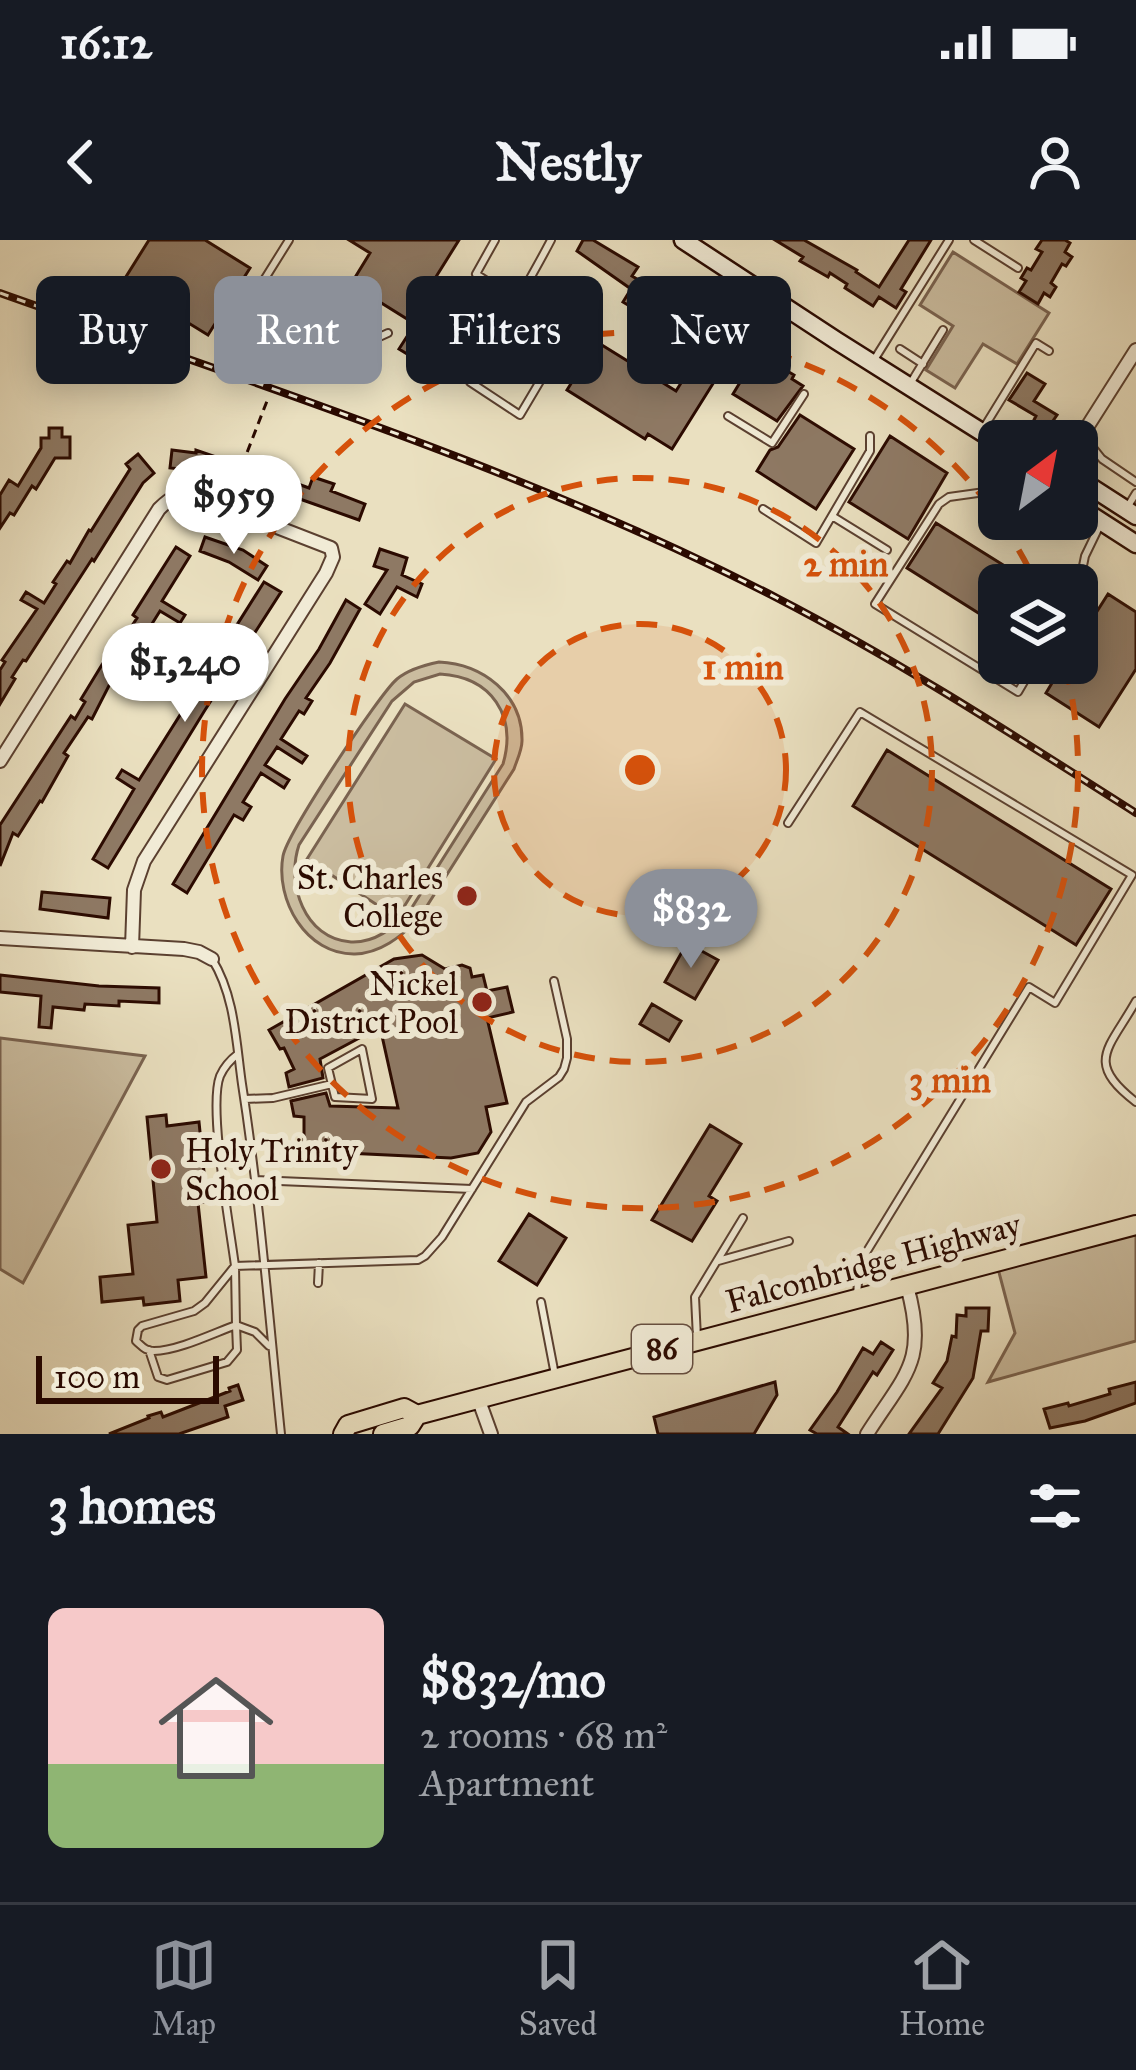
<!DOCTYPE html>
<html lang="en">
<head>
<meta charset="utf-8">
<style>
	:root { --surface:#171b24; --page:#20242c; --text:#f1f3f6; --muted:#9ea1a6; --line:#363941; --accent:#8c9099 }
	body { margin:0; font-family:"IM FELL Great Primer",serif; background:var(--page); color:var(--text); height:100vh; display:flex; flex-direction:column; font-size:45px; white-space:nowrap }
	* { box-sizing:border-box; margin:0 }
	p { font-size:39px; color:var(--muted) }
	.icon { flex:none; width:66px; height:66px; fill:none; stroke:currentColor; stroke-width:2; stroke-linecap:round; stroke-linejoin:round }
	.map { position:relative; height:1194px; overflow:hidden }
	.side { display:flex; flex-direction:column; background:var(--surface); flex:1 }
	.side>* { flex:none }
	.guide { position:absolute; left:36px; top:36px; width:1065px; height:108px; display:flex; gap:24px }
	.needle { width:78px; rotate:32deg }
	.buttons { position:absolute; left:978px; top:180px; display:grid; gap:24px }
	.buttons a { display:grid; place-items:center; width:120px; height:120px; border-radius:18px; background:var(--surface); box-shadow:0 6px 30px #0003; font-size:60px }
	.scale { position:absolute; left:36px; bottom:30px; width:183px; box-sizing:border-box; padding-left:12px; border:6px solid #2b0a00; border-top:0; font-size:33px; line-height:42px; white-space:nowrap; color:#2b0a00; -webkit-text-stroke:9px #f1ebd6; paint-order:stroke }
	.price { position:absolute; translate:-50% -102px; padding:0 27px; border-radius:42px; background:#fff; color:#222; font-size:39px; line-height:78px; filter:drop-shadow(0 3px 6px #0008) }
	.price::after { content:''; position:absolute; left:50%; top:72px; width:36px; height:27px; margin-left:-18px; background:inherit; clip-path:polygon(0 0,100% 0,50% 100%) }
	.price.on { background:var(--accent); color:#fff }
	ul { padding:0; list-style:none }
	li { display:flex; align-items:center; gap:36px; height:300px; padding:0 48px }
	li span { display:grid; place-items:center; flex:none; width:336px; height:240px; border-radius:18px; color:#555 }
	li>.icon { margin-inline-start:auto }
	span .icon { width:144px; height:144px; fill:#fffc; stroke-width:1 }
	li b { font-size:51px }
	h2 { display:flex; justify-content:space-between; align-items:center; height:144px; padding:0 48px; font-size:51px }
	.pill { padding:0 42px; border-radius:18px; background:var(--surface); box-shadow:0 6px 30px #0003; font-size:42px; line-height:108px }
	.pill.on { background:var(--accent); color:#fff }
	.status { display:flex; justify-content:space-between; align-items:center; height:84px; padding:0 60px; background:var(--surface); direction:ltr }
	.status svg { height:33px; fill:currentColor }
	header { display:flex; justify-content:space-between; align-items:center; height:156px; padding:0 48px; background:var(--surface); font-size:54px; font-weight:700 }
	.menu { display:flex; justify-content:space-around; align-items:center; height:168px; border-top:3px solid var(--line); background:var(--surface); font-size:33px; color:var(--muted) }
	.menu a { display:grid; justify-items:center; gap:6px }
	.menu .on { color:var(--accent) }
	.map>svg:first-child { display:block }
	.green { fill:#cabc9f; stroke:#7a6350; stroke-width:3; fill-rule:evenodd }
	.building { fill:#8e7964; stroke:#2b0a00; stroke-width:3 }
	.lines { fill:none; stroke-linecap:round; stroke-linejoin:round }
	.lane-casing { stroke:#5b4030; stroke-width:10 }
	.street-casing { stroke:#5b4030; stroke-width:16 }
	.secondary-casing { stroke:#2b0a00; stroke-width:21 }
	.primary-casing { stroke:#2b0a00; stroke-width:22 }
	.path { stroke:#2b0a00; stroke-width:3; stroke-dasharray:9 6; stroke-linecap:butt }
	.lane { stroke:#f1ebd6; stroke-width:6 }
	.street { stroke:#f1ebd6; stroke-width:12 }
	.secondary { stroke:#f1ebd6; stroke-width:16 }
	.primary { stroke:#eae0c0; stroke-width:18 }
	.rail-casing { stroke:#2b0a00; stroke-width:8 }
	.rail { stroke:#f1ebd6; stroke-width:3; stroke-dasharray:9; stroke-linecap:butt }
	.ring { fill:none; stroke:#d5510b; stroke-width:6; stroke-dasharray:21 15 }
	.poi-dot { fill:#8f2418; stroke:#f1ebd6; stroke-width:4.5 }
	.labels { text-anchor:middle; stroke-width:12; stroke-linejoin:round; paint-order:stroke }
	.shield { fill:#f1ebd6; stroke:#664e40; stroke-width:3 }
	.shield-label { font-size:30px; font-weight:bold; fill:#2b0a00 }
	.poi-label { font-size:33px; fill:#2b0a00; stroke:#f1ebd6; text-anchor:end }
	.street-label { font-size:33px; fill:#2b0a00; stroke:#f1ebd6 }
	.centre { fill:#d5510b; stroke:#f1ebd6; stroke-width:6 }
	.ring-label { font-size:36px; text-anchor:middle; font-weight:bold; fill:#d5510b; stroke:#f1ebd6; stroke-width:12; stroke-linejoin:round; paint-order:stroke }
</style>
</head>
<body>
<div class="status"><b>16:12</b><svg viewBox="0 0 49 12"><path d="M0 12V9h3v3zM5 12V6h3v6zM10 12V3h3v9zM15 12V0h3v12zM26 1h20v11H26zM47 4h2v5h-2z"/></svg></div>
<header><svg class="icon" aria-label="back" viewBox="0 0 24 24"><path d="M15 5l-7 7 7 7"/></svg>Nestly<svg class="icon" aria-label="person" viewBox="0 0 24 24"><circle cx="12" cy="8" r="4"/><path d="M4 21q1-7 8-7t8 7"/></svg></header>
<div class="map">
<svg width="1136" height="1194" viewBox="0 0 1136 1194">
	<rect width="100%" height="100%" fill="#eae0c0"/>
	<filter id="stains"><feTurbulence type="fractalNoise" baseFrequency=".00167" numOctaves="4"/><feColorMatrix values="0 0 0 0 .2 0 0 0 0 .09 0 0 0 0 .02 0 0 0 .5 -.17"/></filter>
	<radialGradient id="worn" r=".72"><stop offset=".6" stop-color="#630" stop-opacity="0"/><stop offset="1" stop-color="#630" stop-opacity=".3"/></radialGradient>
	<path class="green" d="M 953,12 L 1049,73 L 1017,124 L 983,104 L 955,148 L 926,130 L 953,86 L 920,65 Z
		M 439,422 C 482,424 523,454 522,501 C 522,510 517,520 514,529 L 418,680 C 400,697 381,713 355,714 C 306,715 275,660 283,616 C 287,594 379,454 397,439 C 409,429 424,425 439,422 ZM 440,434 C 492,437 517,476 503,524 L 409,672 C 393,688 375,703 351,702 C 304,699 286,643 299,605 L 392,461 L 414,442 Z
		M 405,464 L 496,519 L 397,678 L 307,619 Z
		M 0,798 L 145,816 L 23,1043 L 0,1029 Z
		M 1136,984 L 1136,1101 L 988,1142 L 1015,1093 L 996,1021 Z"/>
	<path class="building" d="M 149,0 L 205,0 L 250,28 L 208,95 L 151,60 L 146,69 L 117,51 Z
		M 349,0 L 459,0 L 429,48 L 467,72 L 430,128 L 399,109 L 415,84 L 351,44 L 370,13 Z
		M 583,0 L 593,0 L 638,27 L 632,36 L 675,62 L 661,85 L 623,62 L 631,49 L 577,11 Z
		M 775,0 L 804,0 L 857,30 L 856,32 L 879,47 L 909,0 L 931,0 L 901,49 L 906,52 L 896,68 L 879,57 L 873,66 L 845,48 L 847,44 L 830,33 L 828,37 L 800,21 L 803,17 Z
		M 1042,0 L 1065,0 L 1070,3 L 1065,12 L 1072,17 L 1066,26 L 1062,24 L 1051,43 L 1056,47 L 1050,57 L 1044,53 L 1038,64 L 1019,52 L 1026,41 L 1021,38 L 1027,28 L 1031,30 L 1042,12 L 1036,9 Z
		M 597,102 L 676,151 L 706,103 L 729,118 L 672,209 L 648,194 L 645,199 L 567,150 Z
		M 756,116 L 779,131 L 782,128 L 794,135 L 792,139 L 803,146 L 777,181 L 733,154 Z
		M 1027,133 L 1045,144 L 1034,161 L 1057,175 L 1048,188 L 1034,180 L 1036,176 L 1009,160 Z
		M 800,175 L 854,209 L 816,269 L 757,231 L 770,210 L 778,207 Z
		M 49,188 L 62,188 L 62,197 L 70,197 L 70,218 L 55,218 L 36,249 L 32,246 L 14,275 L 10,273 L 0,288 L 0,255 L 9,240 L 18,246 L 41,208 L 41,198 L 49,198 Z
		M 890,196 L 947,233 L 908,299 L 849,262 Z
		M 172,210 L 196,213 L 196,210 L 248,228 L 252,218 L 268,224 L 265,232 L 309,248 L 313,237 L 334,244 L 331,251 L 365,264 L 359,280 L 297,258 L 295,263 L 229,238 L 202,231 L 170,228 Z
		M 138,214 L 154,233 L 143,243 L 94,321 L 92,319 L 26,421 L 23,420 L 12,437 L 15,439 L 0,464 L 0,430 L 5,422 L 2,420 L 37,369 L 21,360 L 26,352 L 44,363 L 56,344 L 53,342 L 67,321 L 70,323 L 89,290 L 91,291 L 130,229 L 126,224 Z
		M 936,283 L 1035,345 L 999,345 L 999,386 L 907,328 Z
		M 205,297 L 243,310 L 267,326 L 258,340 L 229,322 L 200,311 Z
		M 176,307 L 190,316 L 162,361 L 185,375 L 180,383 L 160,371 L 145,395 L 140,392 L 117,430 L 92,479 L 88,477 L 64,513 L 68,516 L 42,562 L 40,561 L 18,596 L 13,593 L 0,626 L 0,585 L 71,476 L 75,479 L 85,462 L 81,459 L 122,392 L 126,395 L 137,378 L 133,375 Z
		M 380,309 L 407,318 L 402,335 L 422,344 L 417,357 L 397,347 L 380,374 L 365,364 L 387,330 L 374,326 Z
		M 264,342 L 281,352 L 205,470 L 108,628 L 93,619 L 134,549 L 117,538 L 122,530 L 139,540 Z
		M 1108,354 L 1136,372 L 1136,429 L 1099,487 L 1046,453 L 1064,423 L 1077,423 L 1077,403 Z
		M 346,360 L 360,369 L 330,423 L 306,458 L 312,461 L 304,474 L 299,471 L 281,499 L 307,516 L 302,523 L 277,507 L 265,525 L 289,540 L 284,548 L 261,533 L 243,562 L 251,567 L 243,580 L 234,575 L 187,653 L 173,644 L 285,459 L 319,409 Z
		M 887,510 L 1111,649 L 1076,705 L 853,566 Z
		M 42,652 L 110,658 L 108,678 L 40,669 Z
		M 687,703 L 718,720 L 695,759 L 665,742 Z
		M 422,715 L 445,729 L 462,725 L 470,728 L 472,737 L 483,735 L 487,751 L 507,747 L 513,772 L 487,778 L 507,863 L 486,867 L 491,892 L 478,913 L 451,918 L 304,911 L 304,877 L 294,876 L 291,861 L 326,853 L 330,866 L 398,868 L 380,787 L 320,819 L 323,838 L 289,847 L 286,833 L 294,829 L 284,808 L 280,809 L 269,790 L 394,719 Z
		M 0,735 L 99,746 L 159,748 L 159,763 L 119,761 L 119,766 L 85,764 L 84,770 L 53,767 L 51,788 L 39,787 L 41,756 L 0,752 Z
		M 652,764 L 681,781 L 669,801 L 640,784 Z
		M 166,875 L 167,886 L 199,882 L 207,962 L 198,963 L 206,1037 L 178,1040 L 180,1061 L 144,1065 L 143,1058 L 102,1062 L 100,1037 L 133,1034 L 128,985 L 157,982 L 147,877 Z
		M 710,885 L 741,904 L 709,956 L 717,961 L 692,1001 L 652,980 Z
		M 529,974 L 566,998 L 537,1045 L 499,1021 Z
		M 966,1068 L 989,1068 L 988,1091 L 981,1091 L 973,1138 L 938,1194 L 909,1194 L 942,1148 L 933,1143 L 947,1121 L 952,1096 L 956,1097 L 957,1075 L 966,1076 Z
		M 881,1102 L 893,1110 L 877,1135 L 873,1132 L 838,1187 L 848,1194 L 817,1194 L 810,1190 L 837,1152 L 863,1108 L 873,1114 Z
		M 775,1142 L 777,1155 L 754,1194 L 658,1194 L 654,1177 Z
		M 1136,1142 L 1136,1163 L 1085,1181 L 1050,1188 L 1044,1169 L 1068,1163 L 1069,1166 L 1110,1154 L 1109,1149 Z
		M 238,1145 L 243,1160 L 225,1166 L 228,1177 L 179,1194 L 109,1194 L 149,1178 L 148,1176 L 161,1172 L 163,1177 L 230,1151 L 229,1148 Z"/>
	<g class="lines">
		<defs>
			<path id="lane" d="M 289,0 L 259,48 L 353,109 L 388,93
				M 495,0 L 476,34 L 568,94 L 520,175 L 470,142 C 497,95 526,48 551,0
				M 974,0 L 1018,28
				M 900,109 L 923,124
				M 874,120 L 949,0
				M 910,144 L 943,90
				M 728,176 L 772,203 L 804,154
				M 983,189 L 1036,103 L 1049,111
				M 1082,201 L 1094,209 L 1102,219 L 1136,242
				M 999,250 L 949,257 L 939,264 L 875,364 L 1018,452 L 1035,423
				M 1128,266 L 1136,253
				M 763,269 L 816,303 L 870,211 L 870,196
				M 832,276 L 887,310
				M 1077,355 L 1085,316 L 1100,285
				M 788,583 L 860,472 L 1132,635 L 1055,763 L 1029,747 L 864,1016 L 859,1032 L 857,1054
				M 212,719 C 235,756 236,802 242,844 C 260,960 269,1077 281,1194
				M 1136,761 C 1109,809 1084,822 1136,862
				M 362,809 L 372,859 L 335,857 L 328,828 Z
				M 238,814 C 230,820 224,827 220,836 C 208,867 230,987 235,1026 L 418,1020 L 425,1016 L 442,997 L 526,862 L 559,837 L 564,829 L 567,818 L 567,799 L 554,741
				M 245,859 L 273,858 L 332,844
				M 255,940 L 472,949
				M 718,1021 L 789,1001
				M 235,1026 L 236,1085 C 214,1093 177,1111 154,1111 C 145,1111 143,1107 136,1101 L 138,1090 L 142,1086 L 194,1071 L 205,1063 Z
				M 318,1043 L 319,1023
				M 541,1062 L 555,1135
				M 697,1098 L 695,1057 L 743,978
				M 149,1110 L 158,1137 L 167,1140 L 227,1122 L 237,1110 L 236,1085 L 255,1092 L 269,1106"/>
			<path id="street" d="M 1077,203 L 1136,110
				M 0,521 L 159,269 C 172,256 179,253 197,256 L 331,308 L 333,317 L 326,333 L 144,621 L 134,650 L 132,707
				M 0,698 L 184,709 L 199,712 L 212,719
				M 478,1158 L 491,1194
				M 867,1194 C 906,1133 928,1121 907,1046"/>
			<path id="secondary" d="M 683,0 L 837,101 L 999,203
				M 1077,238 L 1136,276
				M 1077,266 L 1136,304"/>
			<path id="primary" d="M 343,1194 L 348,1185 L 404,1168 L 417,1175
				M 383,1194 L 410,1186 L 417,1175 L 1136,985"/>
		</defs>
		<use href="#lane" class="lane-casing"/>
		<use href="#street" class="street-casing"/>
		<use href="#secondary" class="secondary-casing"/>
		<use href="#primary" class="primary-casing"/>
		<path class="path" d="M 231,254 L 267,161"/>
		<use href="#lane" class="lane"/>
		<use href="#street" class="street"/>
		<use href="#secondary" class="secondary"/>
		<use href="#primary" class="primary"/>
		<defs>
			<path id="rail" d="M 0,53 C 262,146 530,231 777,358 C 901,422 1018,498 1136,573"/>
		</defs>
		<use href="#rail" class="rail-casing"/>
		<use href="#rail" class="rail"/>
	</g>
	<circle cx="640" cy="530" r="146" fill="#d5510b" fill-opacity=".12"/>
	<g class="ring">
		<circle cx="640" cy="530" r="146"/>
		<circle cx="640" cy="530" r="292"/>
		<path d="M1065 424A438 438 0 1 1 1037 345"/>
	</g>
	<g class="poi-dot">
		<circle cx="467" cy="656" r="12"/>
		<circle cx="482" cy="762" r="12"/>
		<circle cx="161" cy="929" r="12"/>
	</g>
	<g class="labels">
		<rect class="shield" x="632" y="1085" width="60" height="48" rx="9"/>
		<g class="shield-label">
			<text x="662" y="1119">86</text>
		</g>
		<g class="poi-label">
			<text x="443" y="649">St. Charles<tspan x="443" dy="38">College</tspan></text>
			<text x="458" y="755">Nickel<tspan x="458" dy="38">District Pool</tspan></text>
			<text x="185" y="922" text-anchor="start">Holy Trinity<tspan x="185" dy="38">School</tspan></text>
		</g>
		<g class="street-label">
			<text transform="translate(873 1022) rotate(-15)" y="12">Falconbridge Highway</text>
		</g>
	</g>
	<circle cx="640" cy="530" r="18" class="centre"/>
	<g class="ring-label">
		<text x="846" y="336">2 min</text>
		<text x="743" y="439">1 min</text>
		<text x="950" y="852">3 min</text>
	</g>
	<rect width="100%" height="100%" filter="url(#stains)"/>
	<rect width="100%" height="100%" fill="url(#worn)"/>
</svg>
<div class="buttons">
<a><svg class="needle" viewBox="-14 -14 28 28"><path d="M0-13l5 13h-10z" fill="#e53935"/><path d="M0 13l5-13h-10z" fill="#9ea1a6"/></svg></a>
<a><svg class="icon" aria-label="layers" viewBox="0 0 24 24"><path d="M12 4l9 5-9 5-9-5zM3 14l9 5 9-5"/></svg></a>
</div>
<div class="scale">100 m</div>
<b class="price" style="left:234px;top:317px">$959</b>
<b class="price" style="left:185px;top:485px">$1,240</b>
<b class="price on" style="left:691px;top:731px">$832</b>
<div class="guide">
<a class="pill">Buy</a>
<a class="pill on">Rent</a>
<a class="pill">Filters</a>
<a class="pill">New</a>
</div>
</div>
<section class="side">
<h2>3 homes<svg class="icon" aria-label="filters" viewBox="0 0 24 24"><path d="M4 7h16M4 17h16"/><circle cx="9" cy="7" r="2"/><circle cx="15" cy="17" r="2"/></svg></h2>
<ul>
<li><span style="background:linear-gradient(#f6c9c9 65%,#8fb573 0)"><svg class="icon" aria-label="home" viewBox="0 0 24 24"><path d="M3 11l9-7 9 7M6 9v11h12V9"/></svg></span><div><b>$832/mo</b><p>2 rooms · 68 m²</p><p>Apartment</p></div></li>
</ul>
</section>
<nav class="menu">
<a class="on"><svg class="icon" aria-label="map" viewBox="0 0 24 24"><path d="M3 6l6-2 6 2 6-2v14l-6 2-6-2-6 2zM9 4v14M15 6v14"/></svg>Map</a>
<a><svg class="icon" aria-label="saved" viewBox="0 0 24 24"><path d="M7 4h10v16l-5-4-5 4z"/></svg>Saved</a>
<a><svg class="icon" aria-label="home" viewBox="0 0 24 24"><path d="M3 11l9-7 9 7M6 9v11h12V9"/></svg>Home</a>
</nav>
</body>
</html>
